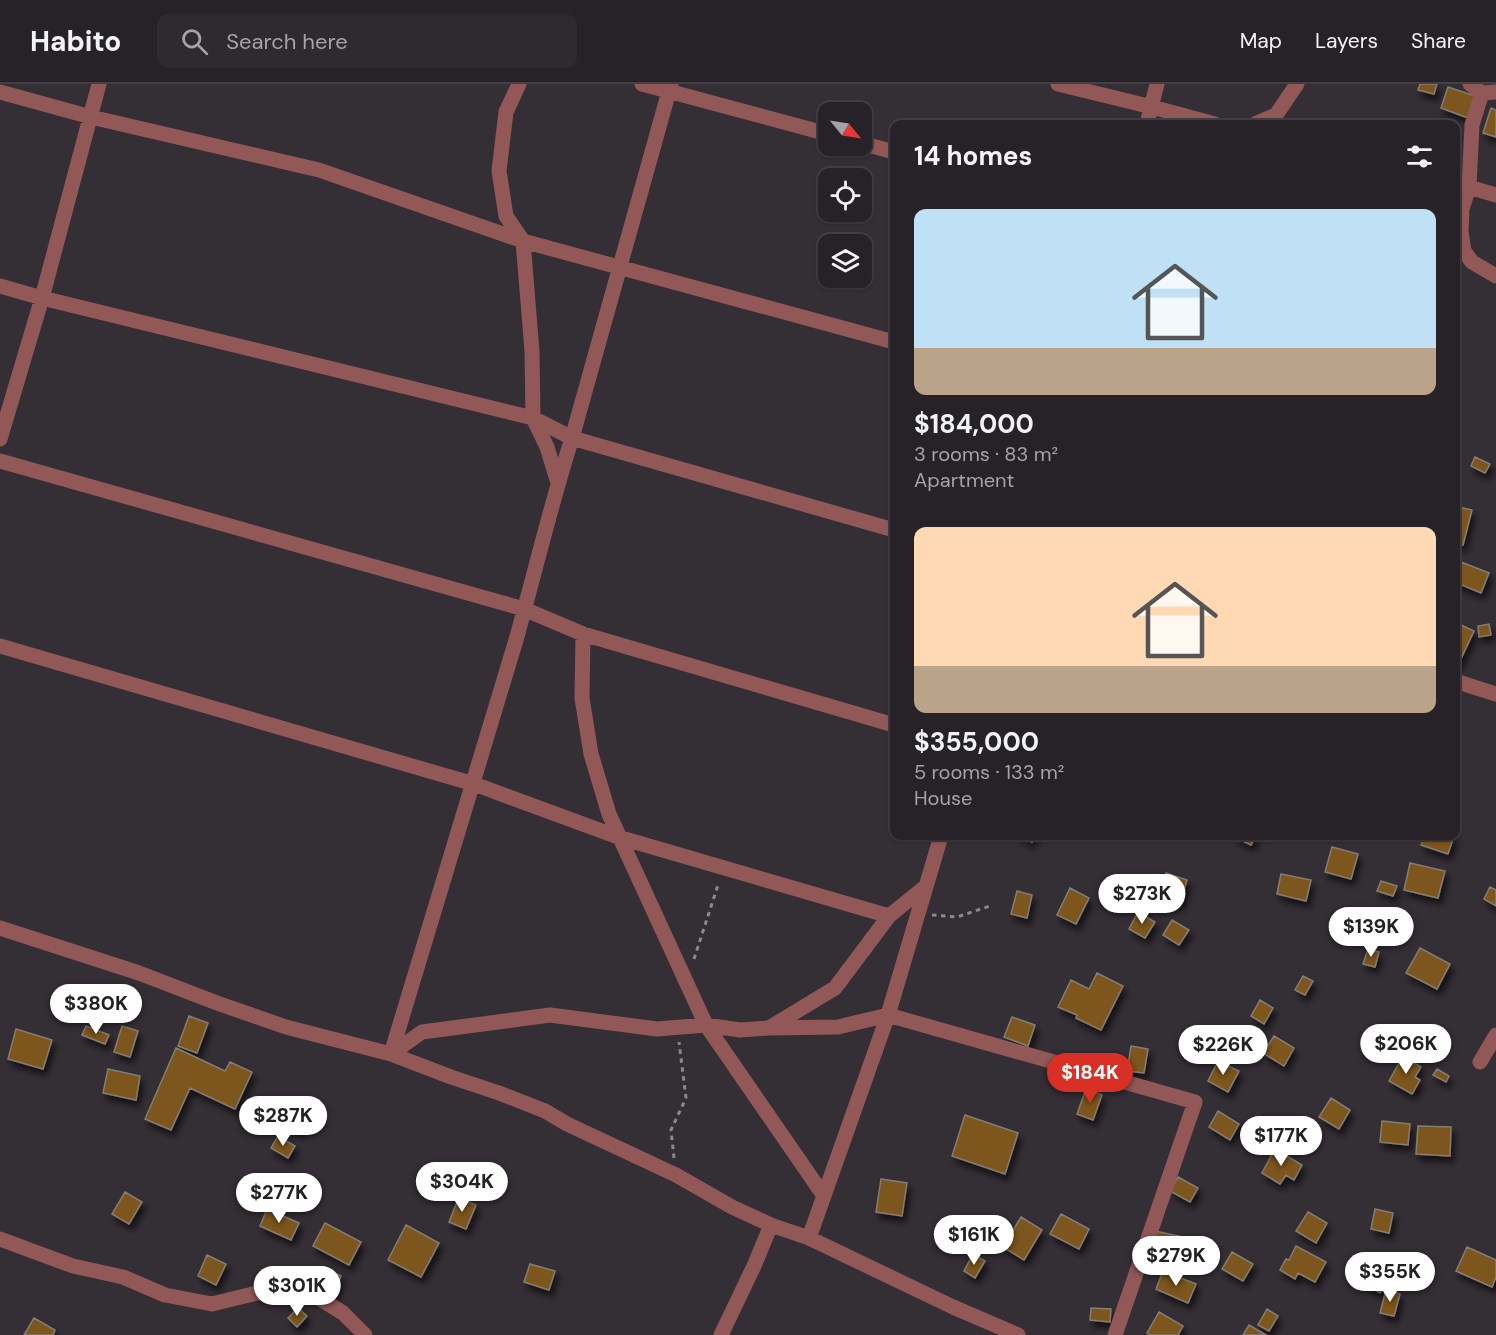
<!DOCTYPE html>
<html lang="en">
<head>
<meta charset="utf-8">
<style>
	:root { --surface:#272228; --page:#2f2a30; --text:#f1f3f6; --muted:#a4a4a8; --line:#433f45; --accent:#d93025 }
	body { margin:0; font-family:"DM Sans",sans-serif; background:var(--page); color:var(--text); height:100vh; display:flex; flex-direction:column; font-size:22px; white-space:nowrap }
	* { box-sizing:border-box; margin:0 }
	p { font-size:20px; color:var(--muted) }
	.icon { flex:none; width:33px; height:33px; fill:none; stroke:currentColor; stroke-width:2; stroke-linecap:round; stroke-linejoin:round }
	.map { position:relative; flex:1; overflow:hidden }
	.details { position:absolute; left:890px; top:36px; width:570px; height:720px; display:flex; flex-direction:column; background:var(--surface); border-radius:12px; box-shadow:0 2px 4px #0004,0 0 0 2px var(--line) }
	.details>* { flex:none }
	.needle { width:39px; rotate:120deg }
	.tools { position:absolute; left:818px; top:18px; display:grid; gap:12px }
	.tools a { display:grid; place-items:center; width:54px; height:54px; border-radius:12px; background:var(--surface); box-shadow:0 2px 4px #0004,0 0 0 2px var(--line); font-size:30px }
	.price { position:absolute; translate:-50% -51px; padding:0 14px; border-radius:21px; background:#fff; color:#222; font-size:20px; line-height:39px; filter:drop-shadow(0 2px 3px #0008) }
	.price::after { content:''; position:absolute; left:50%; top:36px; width:18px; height:14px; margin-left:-9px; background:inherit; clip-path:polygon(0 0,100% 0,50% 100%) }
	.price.active { background:var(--accent); color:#fff }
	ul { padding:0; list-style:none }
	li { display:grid; align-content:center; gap:12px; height:318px; padding:0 24px }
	li span { display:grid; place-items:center; height:186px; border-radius:12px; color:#555 }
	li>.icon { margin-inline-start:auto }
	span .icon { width:108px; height:108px; fill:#fffc; stroke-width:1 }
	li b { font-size:26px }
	h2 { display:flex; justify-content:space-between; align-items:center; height:72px; padding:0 24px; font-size:26px }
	header { display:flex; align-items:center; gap:36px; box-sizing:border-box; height:84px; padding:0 30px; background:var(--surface); border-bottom:2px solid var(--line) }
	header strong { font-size:28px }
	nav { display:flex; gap:33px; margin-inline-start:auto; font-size:21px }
	.search { width:420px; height:54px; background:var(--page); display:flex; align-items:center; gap:15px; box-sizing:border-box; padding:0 21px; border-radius:12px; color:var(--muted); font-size:22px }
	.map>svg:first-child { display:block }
	.building { fill:#7c561b; stroke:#847d74; stroke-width:1.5; filter:url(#shadow) }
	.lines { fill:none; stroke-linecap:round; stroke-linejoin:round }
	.path { stroke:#8d888e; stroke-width:3; stroke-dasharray:4.5 4.5; stroke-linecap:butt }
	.minor { stroke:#925857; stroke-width:15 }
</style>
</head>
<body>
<header>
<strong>Habito</strong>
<div class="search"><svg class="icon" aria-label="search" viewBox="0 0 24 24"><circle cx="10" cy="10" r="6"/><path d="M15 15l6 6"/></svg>Search here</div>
<nav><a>Map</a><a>Layers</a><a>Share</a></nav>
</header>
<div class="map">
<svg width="1496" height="1251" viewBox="0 0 1496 1251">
	<defs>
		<filter id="shadow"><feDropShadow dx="3.5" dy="6" stdDeviation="3" flood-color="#0009"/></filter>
	</defs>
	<rect width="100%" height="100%" fill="#342e35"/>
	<path class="building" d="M 1420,0 L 1437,0 L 1434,10 L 1418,6 Z
		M 1448,3 L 1475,12 L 1468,34 L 1441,24 Z
		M 1491,24 L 1496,26 L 1496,53 L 1483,49 Z
		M 1475,373 L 1490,380 L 1485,389 L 1471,382 Z
		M 1455,422 L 1472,426 L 1463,461 L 1455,459 Z
		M 1461,478 L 1489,489 L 1481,509 L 1455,498 L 1455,493 Z
		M 1457,539 L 1474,547 L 1458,581 L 1455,580 L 1455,542 Z
		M 1489,540 L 1491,551 L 1479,553 L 1478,542 Z
		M 1017,752 L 1034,752 L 1032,758 Z
		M 1235,752 L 1256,752 L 1251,761 L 1234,753 Z
		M 1425,752 L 1454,752 L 1448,770 L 1421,761 Z
		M 1332,763 L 1358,770 L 1351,795 L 1325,788 Z
		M 1410,779 L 1445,787 L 1438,814 L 1404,806 Z
		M 1166,789 L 1187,796 L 1180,820 L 1158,813 Z
		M 1281,790 L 1311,796 L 1306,817 L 1277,810 Z
		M 1381,797 L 1397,802 L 1393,812 L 1377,807 Z
		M 1490,803 L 1496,806 L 1496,822 L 1484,815 Z
		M 1070,804 L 1089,814 L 1076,840 L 1057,831 Z
		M 1017,807 L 1032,811 L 1027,834 L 1011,830 Z
		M 1138,828 L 1155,838 L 1145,854 L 1129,845 Z
		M 1172,836 L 1189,846 L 1179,861 L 1163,851 Z
		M 1420,864 L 1450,880 L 1437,905 L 1406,889 Z
		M 1368,865 L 1379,868 L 1375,883 L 1363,880 Z
		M 1097,889 L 1123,902 L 1101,946 L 1076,934 L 1077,931 L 1058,923 L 1071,896 L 1089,905 Z
		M 1303,892 L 1313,897 L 1305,911 L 1295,906 Z
		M 1260,916 L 1273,924 L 1264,940 L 1251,932 Z
		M 189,932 L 208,939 L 197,969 L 178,962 Z
		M 1012,933 L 1035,941 L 1028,962 L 1004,953 Z
		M 86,942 L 109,951 L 105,960 L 82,951 Z
		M 122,942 L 138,947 L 130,973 L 114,968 Z
		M 16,945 L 52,956 L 43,985 L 8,975 Z
		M 1274,952 L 1294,964 L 1284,982 L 1263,969 Z
		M 1131,962 L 1148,965 L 1144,989 L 1127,987 Z
		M 176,964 L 225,987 L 230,978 L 252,988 L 235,1025 L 190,1004 L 171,1046 L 145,1035 Z
		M 1403,972 L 1421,983 L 1415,993 L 1420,996 L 1412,1010 L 1389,997 Z
		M 1218,977 L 1239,987 L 1228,1008 L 1208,997 Z
		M 108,985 L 140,992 L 136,1016 L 103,1009 Z
		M 1437,985 L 1449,992 L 1446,998 L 1433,991 Z
		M 1086,1005 L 1102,1011 L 1093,1036 L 1077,1030 Z
		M 1331,1014 L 1350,1026 L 1339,1045 L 1319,1033 Z
		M 297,1019 L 311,1027 L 300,1046 L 286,1038 Z
		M 1218,1027 L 1239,1040 L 1230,1056 L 1209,1043 Z
		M 965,1031 L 1018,1049 L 1005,1090 L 952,1072 Z
		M 1382,1037 L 1410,1040 L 1408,1061 L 1380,1058 Z
		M 1418,1042 L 1451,1043 L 1450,1072 L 1416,1070 Z
		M 278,1052 L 295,1062 L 288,1074 L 271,1064 Z
		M 1275,1065 L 1302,1081 L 1294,1096 L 1286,1091 L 1280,1100 L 1262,1089 Z
		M 1178,1093 L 1198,1104 L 1190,1118 L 1170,1107 Z
		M 881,1095 L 907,1099 L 902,1132 L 876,1128 Z
		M 125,1108 L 142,1118 L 129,1140 L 112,1130 Z
		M 459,1113 L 476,1121 L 466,1145 L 449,1138 Z
		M 267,1125 L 299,1139 L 291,1156 L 260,1142 Z
		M 1375,1125 L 1393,1129 L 1389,1149 L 1371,1145 Z
		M 1308,1128 L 1327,1139 L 1316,1159 L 1296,1147 Z
		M 1061,1130 L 1089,1145 L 1079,1165 L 1050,1150 Z
		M 1021,1133 L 1042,1146 L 1024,1176 L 1003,1163 Z
		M 325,1139 L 361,1158 L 349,1181 L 313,1162 Z
		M 406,1141 L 439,1159 L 421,1193 L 388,1176 Z
		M 1155,1147 L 1183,1153 L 1178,1174 L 1150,1168 Z
		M 1296,1162 L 1326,1178 L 1315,1198 L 1298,1189 L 1295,1195 L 1280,1186 L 1286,1175 L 1289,1176 Z
		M 1467,1163 L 1496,1176 L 1496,1193 L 1492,1203 L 1456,1187 Z
		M 1232,1168 L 1253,1180 L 1243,1197 L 1222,1185 Z
		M 973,1170 L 985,1177 L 975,1194 L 964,1187 Z
		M 207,1171 L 226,1180 L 216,1201 L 198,1192 Z
		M 1368,1179 L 1390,1192 L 1380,1209 L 1358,1195 Z
		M 530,1180 L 555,1187 L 549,1206 L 524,1198 Z
		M 323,1184 L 341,1192 L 333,1212 L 314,1203 Z
		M 1163,1187 L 1196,1200 L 1188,1219 L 1156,1205 Z
		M 1386,1206 L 1400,1210 L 1394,1232 L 1380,1229 Z
		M 298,1224 L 307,1232 L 297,1243 L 288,1234 Z
		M 1091,1224 L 1111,1225 L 1110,1238 L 1090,1236 Z
		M 1267,1225 L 1278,1232 L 1269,1247 L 1258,1241 Z
		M 1159,1228 L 1183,1242 L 1178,1251 L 1150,1251 L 1147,1249 Z
		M 34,1234 L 55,1246 L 53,1251 L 24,1251 Z
		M 1249,1241 L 1266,1251 L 1243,1251 Z"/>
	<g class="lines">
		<path class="path" d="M 932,831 L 957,833 L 993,821
			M 694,875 L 719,798
			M 674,1074 L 671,1046 L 686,1014 L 679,958"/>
		<path class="minor" d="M 519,0 L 506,28 L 499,87 L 506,132 L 523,157 L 532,267 L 533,334 L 547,363 L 558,399
			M 642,0 L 828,50
			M 1058,0 L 1152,23 L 1215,40
			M 1470,0 L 1482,9
			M 0,8 L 91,33 L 319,86 L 523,157 L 894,258
			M 1496,8 L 1482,9 L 1472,41 L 1469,103 L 1462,125 L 1461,148 L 1464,167 L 1472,178 L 1496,192
			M 1147,40 L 1157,0
			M 1255,40 L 1276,31 L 1297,0
			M 861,59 L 894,68
			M 1455,101 L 1469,103 L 1496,111
			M 0,202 L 42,214 L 533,334 L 572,354 L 894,446
			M 0,355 L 42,214 L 99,0
			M 0,377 L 524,525 L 583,550 L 894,641
			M 583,550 L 582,614 L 591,670 L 609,730 L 706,941 L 824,1112
			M 0,562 L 474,700 L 618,753 L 889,832
			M 1455,597 L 1496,610
			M 0,844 L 139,889 L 217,919 L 286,943 L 391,970 L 451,993 L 499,1009 L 545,1027 L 567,1040 L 676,1091 L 732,1123 L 771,1141 L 809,1154 L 953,1223 L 1018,1251
			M 769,944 L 838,943 L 888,931 L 1195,1018 L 1115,1251
			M 391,970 C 433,832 475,694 516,556 C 535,488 551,420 572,354 L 671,0
			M 391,970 L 422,948 L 550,931 L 657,945 L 706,941 L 740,946 L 769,944 L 835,904 L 889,832 L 925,803
			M 1480,978 L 1496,951
			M 809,1154 L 888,931 L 941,752
			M 0,1155 L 73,1182 L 123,1193 L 165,1211 L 212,1220 L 286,1202 L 317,1213 L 343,1229 L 365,1251
			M 721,1251 L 754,1182 L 771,1141"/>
	</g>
</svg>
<div class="tools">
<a><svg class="needle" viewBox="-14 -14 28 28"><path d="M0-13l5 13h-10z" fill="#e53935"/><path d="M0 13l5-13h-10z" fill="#a4a4a8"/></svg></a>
<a><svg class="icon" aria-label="locate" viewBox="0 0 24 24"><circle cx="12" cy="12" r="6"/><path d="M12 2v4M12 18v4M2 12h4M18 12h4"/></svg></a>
<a><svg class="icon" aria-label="layers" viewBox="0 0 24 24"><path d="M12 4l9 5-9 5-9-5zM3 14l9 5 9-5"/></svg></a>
</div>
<b class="price" style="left:1142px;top:841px">$273K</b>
<b class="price" style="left:1371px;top:874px">$139K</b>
<b class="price" style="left:96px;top:951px">$380K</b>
<b class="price" style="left:1406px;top:991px">$206K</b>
<b class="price" style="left:1223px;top:992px">$226K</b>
<b class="price active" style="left:1090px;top:1020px">$184K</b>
<b class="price" style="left:283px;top:1063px">$287K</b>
<b class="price" style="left:1281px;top:1083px">$177K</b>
<b class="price" style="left:462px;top:1129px">$304K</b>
<b class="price" style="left:279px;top:1140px">$277K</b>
<b class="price" style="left:974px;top:1182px">$161K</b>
<b class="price" style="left:1176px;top:1203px">$279K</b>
<b class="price" style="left:1390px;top:1219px">$355K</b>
<b class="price" style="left:297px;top:1233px">$301K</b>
<section class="details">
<h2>14 homes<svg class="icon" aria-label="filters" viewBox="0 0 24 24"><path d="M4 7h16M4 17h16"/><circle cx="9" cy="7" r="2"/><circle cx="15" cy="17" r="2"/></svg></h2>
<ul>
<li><span style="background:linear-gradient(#bfe0f5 75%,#b9a48a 0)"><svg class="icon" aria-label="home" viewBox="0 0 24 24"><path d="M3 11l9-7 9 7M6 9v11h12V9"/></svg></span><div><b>$184,000</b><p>3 rooms · 83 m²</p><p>Apartment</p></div></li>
<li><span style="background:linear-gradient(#ffd9b3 75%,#b9a48a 0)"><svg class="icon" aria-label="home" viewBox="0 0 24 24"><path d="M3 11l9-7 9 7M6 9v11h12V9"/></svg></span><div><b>$355,000</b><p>5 rooms · 133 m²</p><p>House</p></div></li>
</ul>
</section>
</div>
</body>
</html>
